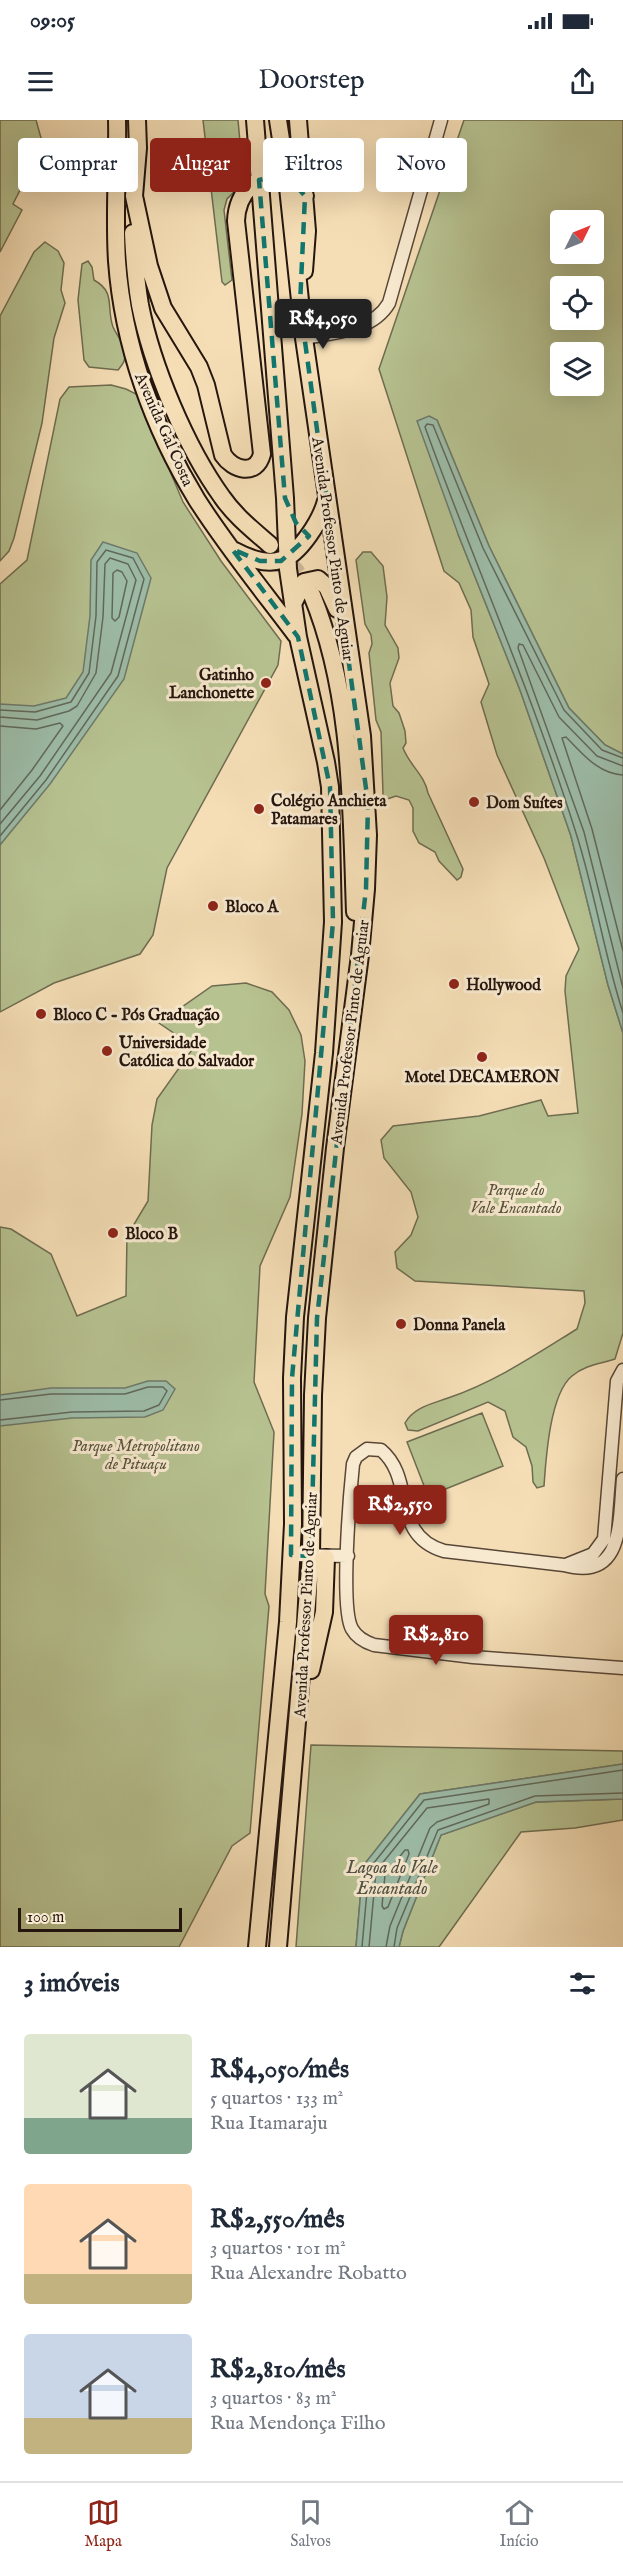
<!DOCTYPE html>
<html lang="pt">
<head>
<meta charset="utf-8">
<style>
	:root { --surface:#fff; --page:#f6f6f7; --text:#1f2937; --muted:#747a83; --line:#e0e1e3; --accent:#8f2418 }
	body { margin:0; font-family:"IM FELL English",serif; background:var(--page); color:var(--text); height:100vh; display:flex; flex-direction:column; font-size:22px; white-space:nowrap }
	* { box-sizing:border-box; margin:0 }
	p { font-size:20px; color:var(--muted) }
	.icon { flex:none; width:33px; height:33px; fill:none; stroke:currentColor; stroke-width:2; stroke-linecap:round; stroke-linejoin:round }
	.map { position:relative; height:1827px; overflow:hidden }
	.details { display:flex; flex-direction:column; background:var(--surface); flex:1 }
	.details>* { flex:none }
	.guide { position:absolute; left:18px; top:18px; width:588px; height:54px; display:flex; gap:12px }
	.needle { width:39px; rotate:47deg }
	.controls { position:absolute; left:550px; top:90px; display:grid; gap:12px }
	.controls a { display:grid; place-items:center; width:54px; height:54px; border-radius:6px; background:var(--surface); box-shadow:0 6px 24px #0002; font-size:30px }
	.scale { position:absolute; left:18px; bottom:15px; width:164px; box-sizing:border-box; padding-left:6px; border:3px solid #24150e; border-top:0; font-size:16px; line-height:21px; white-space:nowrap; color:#24150e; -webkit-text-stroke:4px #f8ead0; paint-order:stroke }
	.price { position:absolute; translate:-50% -51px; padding:0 14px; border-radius:6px; background:var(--accent); color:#fff; font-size:20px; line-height:39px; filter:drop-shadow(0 2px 3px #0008) }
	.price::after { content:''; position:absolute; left:50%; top:36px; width:18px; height:14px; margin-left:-9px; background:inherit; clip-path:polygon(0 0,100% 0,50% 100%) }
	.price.active { background:#222; color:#fff }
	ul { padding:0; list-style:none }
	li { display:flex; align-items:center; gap:18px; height:150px; padding:0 24px }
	li span { display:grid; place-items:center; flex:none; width:168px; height:120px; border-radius:6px; color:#555 }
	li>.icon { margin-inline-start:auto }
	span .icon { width:72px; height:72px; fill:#fffc; stroke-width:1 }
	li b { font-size:26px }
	h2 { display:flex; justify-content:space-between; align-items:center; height:72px; padding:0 24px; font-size:26px }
	.tag { padding:0 21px; border-radius:6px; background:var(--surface); box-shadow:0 6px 24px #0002; font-size:21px; line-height:54px }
	.tag.active { background:var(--accent); color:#fff }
	.status { display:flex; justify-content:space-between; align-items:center; height:42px; padding:0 30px; background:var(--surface); direction:ltr }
	.status svg { height:16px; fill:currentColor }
	header { display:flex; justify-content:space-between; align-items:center; height:78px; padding:0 24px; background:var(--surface); font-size:27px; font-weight:600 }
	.dock { display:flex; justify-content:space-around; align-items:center; height:84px; border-top:2px solid var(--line); background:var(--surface); font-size:16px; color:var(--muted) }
	.dock a { display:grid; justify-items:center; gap:3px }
	.dock .active { color:var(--accent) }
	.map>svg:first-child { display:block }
	.green { fill:#b7c291; stroke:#6e6c50; stroke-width:1.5; fill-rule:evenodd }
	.water { fill:#9dbda9; stroke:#6d7a6b; stroke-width:1.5 }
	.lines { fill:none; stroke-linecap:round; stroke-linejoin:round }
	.shore { stroke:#60695c; stroke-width:1.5 }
	.major-tunnel { stroke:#cbb694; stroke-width:16; stroke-dasharray:16 8; stroke-linecap:butt }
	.minor-casing { stroke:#584738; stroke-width:15 }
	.major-casing { stroke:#24150e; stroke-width:20 }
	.minor { stroke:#f8ead0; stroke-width:12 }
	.major { stroke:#f5deb6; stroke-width:16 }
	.marked { fill:none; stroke:#0f766e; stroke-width:4.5; stroke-dasharray:12 8; stroke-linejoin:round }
	.poi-dot { fill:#8f2418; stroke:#f8ead0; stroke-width:2 }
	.labels { text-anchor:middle; stroke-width:6; stroke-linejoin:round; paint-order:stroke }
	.street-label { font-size:16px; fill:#24150e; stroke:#f8ead0 }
	.poi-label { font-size:16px; font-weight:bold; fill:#24150e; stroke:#f8ead0; text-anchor:start }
	.park-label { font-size:16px; font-style:italic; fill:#57523c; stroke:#f8ead0 }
	.water-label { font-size:18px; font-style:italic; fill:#4e5044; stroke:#f8ead0 }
</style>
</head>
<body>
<div class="status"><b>09:05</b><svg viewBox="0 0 49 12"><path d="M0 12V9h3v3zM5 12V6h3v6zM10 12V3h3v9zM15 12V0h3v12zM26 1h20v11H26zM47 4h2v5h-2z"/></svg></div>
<header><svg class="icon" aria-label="menu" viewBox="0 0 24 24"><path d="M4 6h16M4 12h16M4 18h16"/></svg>Doorstep<svg class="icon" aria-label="share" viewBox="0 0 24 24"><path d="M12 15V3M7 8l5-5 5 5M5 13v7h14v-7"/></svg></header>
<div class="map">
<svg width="623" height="1827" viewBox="0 0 623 1827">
	<rect width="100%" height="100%" fill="#f5deb6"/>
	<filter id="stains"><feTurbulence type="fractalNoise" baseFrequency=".00333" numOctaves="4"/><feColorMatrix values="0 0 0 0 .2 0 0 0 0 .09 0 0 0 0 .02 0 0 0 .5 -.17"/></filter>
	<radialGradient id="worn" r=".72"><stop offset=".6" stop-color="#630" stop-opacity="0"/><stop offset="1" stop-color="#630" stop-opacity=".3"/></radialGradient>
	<path class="green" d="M 0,0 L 36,0 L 43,25 L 13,84 L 22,90 L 0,132 Z
		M 203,0 L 238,0 L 243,56 L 238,68 L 227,79 L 224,90 L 232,160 L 225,165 L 222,162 Z
		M 464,0 L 623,0 L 623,634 L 605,625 L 569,588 L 489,426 L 437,300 L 458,414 L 520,570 L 571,716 L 608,865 L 623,913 L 623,1213 L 615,1239 C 600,1244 585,1245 572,1256 C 550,1274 546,1337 544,1366 L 537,1368 L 533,1362 L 532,1346 L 526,1327 L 513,1317 L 505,1291 L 488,1282 L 418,1311 L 408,1310 L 405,1303 C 414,1287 432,1284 448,1278 C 495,1262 535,1235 577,1209 L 585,1183 L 584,1171 L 415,1161 L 397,1148 L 395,1132 L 411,1115 L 418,1097 L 411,1072 L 384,1038 L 381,1020 L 393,1006 L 479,996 L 541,980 L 548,996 L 578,993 L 565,871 L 566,856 L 579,829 L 544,738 L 497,635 L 481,582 L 489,564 L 473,517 L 471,490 L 459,463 L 444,451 L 379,249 ZM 561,100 L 594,100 L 594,134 L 561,134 ZM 561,166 L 594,166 L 594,200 L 561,200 ZM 561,232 L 594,232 L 594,266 L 561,266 Z
		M 45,122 L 58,131 L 64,143 L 61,170 L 65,183 L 54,218 L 42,303 L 14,418 L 9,431 L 0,441 L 0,196 L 34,132 Z
		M 88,141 L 92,147 L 94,160 C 116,172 106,187 113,207 C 117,216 124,223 125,233 C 126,241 122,245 118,250 L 89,247 L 84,240 L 78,180 L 82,144 Z
		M 111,265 L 126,269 L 138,275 L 183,382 L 221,441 L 281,521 L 278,545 L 167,748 L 153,815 L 140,834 L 54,863 L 0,892 L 0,464 L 27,440 L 60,279 L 69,267 Z
		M 363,432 L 371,432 L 383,446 L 387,477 L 385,505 L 398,528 L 399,538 L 390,563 L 393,586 L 399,593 L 405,611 L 406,623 L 403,628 C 410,646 424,654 428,673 L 463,749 L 461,757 L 457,760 L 439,741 L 435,732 L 419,723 L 413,711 L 413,688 L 409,680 L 396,676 L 387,679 L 383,674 L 381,612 L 376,600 L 369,533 L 372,524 L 371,515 L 365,504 L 356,440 Z
		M 246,863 L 272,872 L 289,890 L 301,915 L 305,941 L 302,994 L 290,1077 L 260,1146 L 254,1262 L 274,1312 L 265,1474 L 269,1486 L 250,1713 L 232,1726 L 179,1827 L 0,1827 L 0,1107 L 11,1109 L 51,1134 L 77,1196 L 126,1176 L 127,1116 L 148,1081 L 152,1005 L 157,979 L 194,927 L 159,903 L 212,866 Z
		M 482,1293 L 503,1346 L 428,1376 L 407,1322 Z
		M 311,1625 L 623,1631 L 623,1644 L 420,1674 L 363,1746 L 356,1827 L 296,1827 Z
		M 623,1679 L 623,1700 L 575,1708 L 521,1712 L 439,1827 L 399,1827 L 403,1811 L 441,1715 L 536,1682 Z"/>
	<path class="water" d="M 429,296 L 437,300 L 489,426 L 569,588 L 605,625 L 623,634 L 623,913 L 608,865 L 571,716 L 520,570 L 458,414 L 417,301 Z
		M 103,422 L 137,433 L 151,458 L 124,559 L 50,664 L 0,725 L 0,584 L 34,586 L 66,578 L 83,552 L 90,496 L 91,440 Z
		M 148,1261 L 166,1261 L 175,1269 L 163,1290 L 145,1297 L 72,1298 L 0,1306 L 0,1275 L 51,1268 L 125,1268 Z
		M 623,1644 L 623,1679 L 536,1682 L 441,1715 L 403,1811 L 399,1827 L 356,1827 L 363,1746 L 420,1674 Z"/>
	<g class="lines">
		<path class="shore" d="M 117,450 L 122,452 L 127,461 L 119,497 L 115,501 L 112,498 L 113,453 Z
			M 0,590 L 35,592 L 71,582 L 89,553 L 96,496 L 97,442 L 106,430 L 133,438 L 144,459 L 118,556 L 46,660 L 0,716
			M 0,597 L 37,600 L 69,591 L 77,586 L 96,553 L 103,497 L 105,444 L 110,438 L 128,444 L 136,460 L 111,553 L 40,656 L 0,704
			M 0,606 L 36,609 L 60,603 L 63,606 L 32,650 L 0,690
			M 623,638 L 602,630 L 564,590 L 483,428 L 433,305 L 427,304 L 425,307 C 474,443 533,575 576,713 C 595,772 604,834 623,893
			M 623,646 L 597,636 L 559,597 L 523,525 L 519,524 L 518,528 L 584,712 L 623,868
			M 623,655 C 598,654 582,633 566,617 L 562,618 L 592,709 L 623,831
			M 0,1280 L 51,1274 L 125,1274 L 148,1267 L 163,1267 L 167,1271 L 159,1285 L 144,1291 L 72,1292 L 0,1300
			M 405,1730 L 408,1730 L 409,1734 L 388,1787 L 384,1789 L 382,1786 L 385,1755 Z
			M 362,1827 L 369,1749 L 424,1680 L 623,1650
			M 369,1827 L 376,1751 L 427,1688 L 489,1679 L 489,1684 L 437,1702 L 430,1708 L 390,1806 L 386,1827
			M 394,1827 L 397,1808 L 438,1710 L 535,1676 L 623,1673"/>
		<path class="major-tunnel" d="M 270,425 L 296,450 L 312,474"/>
		<defs>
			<path id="minor" d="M 304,218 C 333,213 373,211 389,183 L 441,0
				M 623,1359 C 619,1405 623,1461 564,1445 L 444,1431 C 390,1415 416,1359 381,1330 L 367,1329 L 356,1337 L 353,1344 C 350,1373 340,1488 352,1509 C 357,1518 365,1522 374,1525 L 473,1537 L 623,1548
				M 291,1435 L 348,1436
				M 568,1444 L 593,1434 L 604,1419 L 617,1261 L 623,1250"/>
			<path id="major" d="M 117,0 C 118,47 114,94 117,141 C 123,225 153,308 197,380 C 227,427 263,471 296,515
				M 137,0 L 138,28 L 134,76 L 149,146 L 163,188 L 199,247 L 206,265 L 223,335 C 233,350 256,357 262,334 L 236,101 C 237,74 257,49 287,58 L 305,76
				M 255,0 L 285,378 L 288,449 L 298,517 L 326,642 L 330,667 L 333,802 L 324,933 L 295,1197 L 292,1258 L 293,1404 L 288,1502 L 257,1827
				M 278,0 L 287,58 L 304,218 L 362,616 L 368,715 L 366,769 L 360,835 L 335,1028 L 317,1198 L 313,1275 L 311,1436 L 278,1827
				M 298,0 L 307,111 L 304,151
				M 133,113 C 134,137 136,161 140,185 C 152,246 186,327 222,377 C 235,396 253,410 270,425
				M 235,431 C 248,438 266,445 281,440 C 300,434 321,400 326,381
				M 312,475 C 353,575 351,686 355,792
				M 293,484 L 304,462 L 318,459 L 327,467 L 337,489
				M 311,1550 L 324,1492 L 326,1438"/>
		</defs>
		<use href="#minor" class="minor-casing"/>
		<use href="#major" class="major-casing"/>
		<use href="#minor" class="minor"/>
		<use href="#major" class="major"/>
	</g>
	<path class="marked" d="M 279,56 L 292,61 L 305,76 L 300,185 L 368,683 L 366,769 L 317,1198 L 311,1436 L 291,1435 L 292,1258 L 333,802 L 330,667 L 298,517 L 232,429 L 260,441 L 281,441 L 309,416 L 296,403 L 285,378 L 259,60 Z"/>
	<g class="poi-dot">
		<circle cx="266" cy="563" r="6"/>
		<circle cx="474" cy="682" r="6"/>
		<circle cx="259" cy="689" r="6"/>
		<circle cx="213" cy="786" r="6"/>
		<circle cx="454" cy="864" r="6"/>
		<circle cx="41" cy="894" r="6"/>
		<circle cx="107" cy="931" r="6"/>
		<circle cx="482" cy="937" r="6"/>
		<circle cx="113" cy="1113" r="6"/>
		<circle cx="401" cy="1204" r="6"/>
	</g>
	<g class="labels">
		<g class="street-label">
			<text transform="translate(165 309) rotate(66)" y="6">Avenida Gal Costa</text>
			<text transform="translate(334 429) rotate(82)" y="6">Avenida Professor Pinto de Aguiar</text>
			<text transform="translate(349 912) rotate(-83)" y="6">Avenida Professor Pinto de Aguiar</text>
			<text transform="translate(305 1485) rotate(-87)" y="6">Avenida Professor Pinto de Aguiar</text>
		</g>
		<g class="poi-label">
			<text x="254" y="560" text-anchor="end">Gatinho<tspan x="254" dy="18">Lanchonette</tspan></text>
			<text x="271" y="686">Colégio Anchieta<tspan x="271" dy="18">Patamares</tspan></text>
			<text x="486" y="688">Dom Suítes</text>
			<text x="225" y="792">Bloco A</text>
			<text x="466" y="870">Hollywood</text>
			<text x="53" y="900">Bloco C - Pós Graduação</text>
			<text x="119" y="928">Universidade<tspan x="119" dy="18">Católica do Salvador</tspan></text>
			<text x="482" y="962" text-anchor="middle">Motel DECAMERON</text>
			<text x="125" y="1119">Bloco B</text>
			<text x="413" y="1210">Donna Panela</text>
		</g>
		<g class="park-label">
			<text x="516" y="1075">Parque do<tspan x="516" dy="18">Vale Encantado</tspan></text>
			<text x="136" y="1331">Parque Metropolitano<tspan x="136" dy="18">de Pituaçu</tspan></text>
		</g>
		<g class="water-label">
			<text x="392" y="1753">Lagoa do Vale<tspan x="392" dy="21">Encantado</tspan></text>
		</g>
	</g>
	<rect width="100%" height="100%" filter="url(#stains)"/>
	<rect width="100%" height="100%" fill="url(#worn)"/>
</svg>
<div class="controls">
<a><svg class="needle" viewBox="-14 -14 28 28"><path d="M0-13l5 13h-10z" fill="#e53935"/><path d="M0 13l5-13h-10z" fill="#747a83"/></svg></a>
<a><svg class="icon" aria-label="locate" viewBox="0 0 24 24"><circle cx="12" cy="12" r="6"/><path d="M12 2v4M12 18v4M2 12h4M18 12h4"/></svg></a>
<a><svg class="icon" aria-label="layers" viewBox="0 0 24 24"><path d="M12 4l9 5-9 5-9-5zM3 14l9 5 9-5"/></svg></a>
</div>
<div class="scale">100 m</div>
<b class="price active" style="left:323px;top:230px">R$4,050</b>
<b class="price" style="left:400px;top:1416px">R$2,550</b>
<b class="price" style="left:436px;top:1546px">R$2,810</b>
<div class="guide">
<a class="tag">Comprar</a>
<a class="tag active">Alugar</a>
<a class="tag">Filtros</a>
<a class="tag">Novo</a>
</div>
</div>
<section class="details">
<h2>3 imóveis<svg class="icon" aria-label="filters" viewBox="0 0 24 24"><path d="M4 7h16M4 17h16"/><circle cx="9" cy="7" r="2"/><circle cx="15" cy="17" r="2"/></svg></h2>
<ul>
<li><span style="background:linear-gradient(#dfe7d0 70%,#7fa58c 0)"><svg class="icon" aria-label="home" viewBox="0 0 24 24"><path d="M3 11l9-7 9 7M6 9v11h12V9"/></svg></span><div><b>R$4,050/mês</b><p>5 quartos · 133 m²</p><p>Rua Itamaraju</p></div></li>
<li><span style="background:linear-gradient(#ffd9b3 75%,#c2b280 0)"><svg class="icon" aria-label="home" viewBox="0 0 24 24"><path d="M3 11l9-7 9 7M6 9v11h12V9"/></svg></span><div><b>R$2,550/mês</b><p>3 quartos · 101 m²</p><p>Rua Alexandre Robatto</p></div></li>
<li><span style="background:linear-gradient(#c9d6e8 70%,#c2b280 0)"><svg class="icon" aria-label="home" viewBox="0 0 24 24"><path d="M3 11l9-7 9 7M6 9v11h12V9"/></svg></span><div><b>R$2,810/mês</b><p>3 quartos · 83 m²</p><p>Rua Mendonça Filho</p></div></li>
</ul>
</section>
<nav class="dock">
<a class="active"><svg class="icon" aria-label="map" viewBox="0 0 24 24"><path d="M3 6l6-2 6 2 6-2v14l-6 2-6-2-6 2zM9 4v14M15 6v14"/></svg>Mapa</a>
<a><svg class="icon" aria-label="saved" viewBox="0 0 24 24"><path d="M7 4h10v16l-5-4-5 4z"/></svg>Salvos</a>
<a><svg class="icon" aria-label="home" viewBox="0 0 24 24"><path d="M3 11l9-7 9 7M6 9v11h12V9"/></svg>Início</a>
</nav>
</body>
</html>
